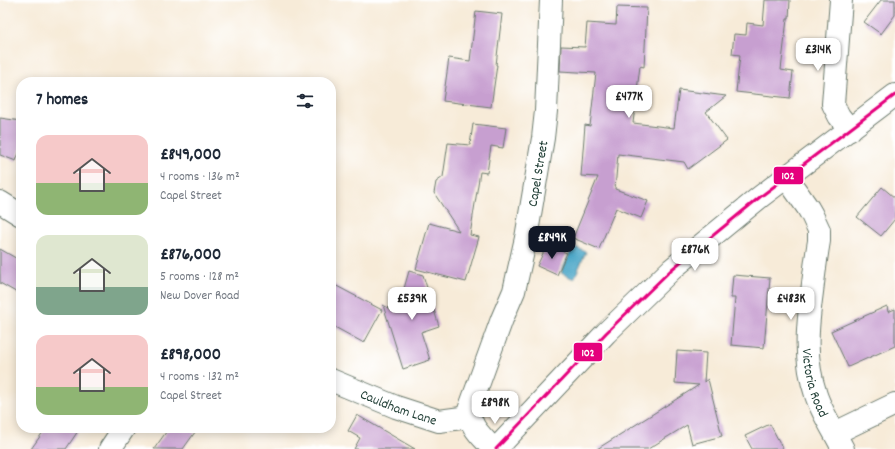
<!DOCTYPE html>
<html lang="en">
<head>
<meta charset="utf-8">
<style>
	:root { --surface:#fff; --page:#f6f6f7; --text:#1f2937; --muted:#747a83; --accent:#111827 }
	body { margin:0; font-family:Dekko,sans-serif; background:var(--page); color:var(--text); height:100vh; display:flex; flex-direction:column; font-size:15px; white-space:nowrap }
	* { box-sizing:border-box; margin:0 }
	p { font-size:13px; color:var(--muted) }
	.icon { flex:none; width:22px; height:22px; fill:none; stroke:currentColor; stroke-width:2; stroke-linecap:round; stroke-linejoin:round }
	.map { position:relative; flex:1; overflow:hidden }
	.side { position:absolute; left:16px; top:77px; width:320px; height:356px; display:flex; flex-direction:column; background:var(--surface); border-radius:16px; box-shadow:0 2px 10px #0003 }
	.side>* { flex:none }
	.price { position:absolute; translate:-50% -34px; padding:0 9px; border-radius:8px; background:#fff; color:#222; font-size:13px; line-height:26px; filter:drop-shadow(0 1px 2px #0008) }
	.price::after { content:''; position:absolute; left:50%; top:24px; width:12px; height:9px; margin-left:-6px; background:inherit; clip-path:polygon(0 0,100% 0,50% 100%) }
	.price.current { background:var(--accent); color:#fff }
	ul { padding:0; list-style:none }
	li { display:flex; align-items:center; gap:12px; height:100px; padding:0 20px }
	li span { display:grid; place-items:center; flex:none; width:112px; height:80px; border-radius:12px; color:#555 }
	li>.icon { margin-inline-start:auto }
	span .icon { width:48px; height:48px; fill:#fffc; stroke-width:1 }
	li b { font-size:17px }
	h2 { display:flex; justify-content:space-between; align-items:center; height:48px; padding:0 20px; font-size:17px }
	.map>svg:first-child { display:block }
	.water { fill:#49a6c7; stroke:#34727e }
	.building { fill:#c79fd0 }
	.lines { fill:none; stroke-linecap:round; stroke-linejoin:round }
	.minor-casing { stroke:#6b7a6d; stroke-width:24 }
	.secondary-casing { stroke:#6b7a6d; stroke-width:24 }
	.minor { stroke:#fff; stroke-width:22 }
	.secondary { stroke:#fff; stroke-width:22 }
	.bus-1-casing { stroke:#fff; stroke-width:6 }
	.bus-1 { stroke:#e5007d; stroke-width:3 }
	.labels { text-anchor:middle; stroke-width:4; stroke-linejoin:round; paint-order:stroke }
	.street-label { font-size:14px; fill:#1f3d34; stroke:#fff }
	.line-badge { stroke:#fff; stroke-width:1.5 }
	.badge-label { font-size:11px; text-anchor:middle; font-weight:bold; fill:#fff }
</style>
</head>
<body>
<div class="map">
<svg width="895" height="449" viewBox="0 0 895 449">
	<rect width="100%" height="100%" fill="#fff"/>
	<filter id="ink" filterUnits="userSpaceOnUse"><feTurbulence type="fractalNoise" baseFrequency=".025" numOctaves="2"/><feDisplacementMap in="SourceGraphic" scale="8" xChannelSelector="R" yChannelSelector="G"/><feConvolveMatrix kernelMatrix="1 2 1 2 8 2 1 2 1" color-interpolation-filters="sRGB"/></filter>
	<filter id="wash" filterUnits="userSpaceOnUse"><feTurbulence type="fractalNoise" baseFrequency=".012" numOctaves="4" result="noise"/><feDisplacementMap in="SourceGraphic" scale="16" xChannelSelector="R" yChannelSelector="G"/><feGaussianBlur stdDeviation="0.9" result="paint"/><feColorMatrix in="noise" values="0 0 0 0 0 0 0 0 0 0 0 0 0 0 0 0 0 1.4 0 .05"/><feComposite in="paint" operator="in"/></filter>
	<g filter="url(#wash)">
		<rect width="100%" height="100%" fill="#f7ebd8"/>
		<path class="water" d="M 573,246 L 586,252 L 574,279 L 561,273 Z"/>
		<g id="blocks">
			<path class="building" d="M 765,0 L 790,0 L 789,19 L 787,19 L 781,70 L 793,72 L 790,98 L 736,92 L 740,55 L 732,54 L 734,34 L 746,35 L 747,23 L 763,25 Z
				M 881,0 L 895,0 L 895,15 L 881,34 L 864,22 Z
				M 617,7 L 647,8 L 644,67 L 640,66 L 633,123 L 674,128 L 679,90 L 726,96 L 706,112 L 727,140 L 688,169 L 684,162 L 618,154 L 615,189 L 648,201 L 641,218 L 616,208 L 599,249 L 573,238 L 598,177 L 581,176 L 585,125 L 590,126 L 596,73 L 560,71 L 561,46 L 585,47 L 587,23 L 616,25 Z
				M 476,11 L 502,14 L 496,65 L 497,65 L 491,107 L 443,101 L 449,58 L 470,61 Z
				M 0,118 L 21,121 L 21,148 L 16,161 L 0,155 Z
				M 473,124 L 506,128 L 503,148 L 491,146 L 487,173 L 480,172 L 470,235 L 479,237 L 466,282 L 416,269 L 429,223 L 459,231 L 434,193 L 436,182 L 443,177 L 448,143 L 470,145 Z
				M 882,187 L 895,198 L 895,219 L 881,236 L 857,217 Z
				M 547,245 L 567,253 L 557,275 L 537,266 Z
				M 0,249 L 21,261 L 21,295 L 0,283 Z
				M 409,271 L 423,275 L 439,326 L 421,332 L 430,360 L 403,369 L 383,305 L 397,313 Z
				M 733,275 L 770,278 L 764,348 L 731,345 L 735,298 L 731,298 Z
				M 331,283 L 382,310 L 364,343 L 331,325 Z
				M 887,306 L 888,312 L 895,309 L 895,346 L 848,367 L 831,331 Z
				M 677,351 L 706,353 L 704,382 L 708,379 L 722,436 L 692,444 L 687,425 L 648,449 L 597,449 L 699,385 L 675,383 Z
				M 357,415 L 415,449 L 354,449 L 360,438 L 348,431 Z
				M 770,424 L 783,449 L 752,449 L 745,436 Z
				M 46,428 L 80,428 L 66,449 L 31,449 Z
				M 169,428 L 198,428 L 183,449 L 154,449 Z"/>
		</g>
	</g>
	<g filter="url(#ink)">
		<use href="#blocks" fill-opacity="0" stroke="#6b7a6d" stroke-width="1"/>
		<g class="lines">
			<defs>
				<g id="minor">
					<path d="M 841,0 L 833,104 L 839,116 L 850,130"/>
					<path id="s1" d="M 786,177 L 808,208 L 812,215 L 819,230 L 819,241 C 816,258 814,275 812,292 C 807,329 804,359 816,395 C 822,413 834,431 843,449"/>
					<path d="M 0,202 L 21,215"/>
					<path id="s2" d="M 331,380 L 396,407 L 439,421 L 469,417"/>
					<path d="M 835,433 L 895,404"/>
					<path d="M 110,449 L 124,428"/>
					<path id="s3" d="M 493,449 C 482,436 470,428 469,410 L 502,319 L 514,291 L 526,238 L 543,138 L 546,111 L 551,0"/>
				</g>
				<path id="secondary" d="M 496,449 L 606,333 L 672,269 L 760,197 L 895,95"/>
			</defs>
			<use href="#minor" class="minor-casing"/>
			<use href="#secondary" class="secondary-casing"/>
			<use href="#minor" class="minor"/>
			<use href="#secondary" class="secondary"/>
			<defs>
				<path id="bus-1" d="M 496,449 L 606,333 L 672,269 L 760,197 L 895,95"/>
			</defs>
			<use href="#bus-1" class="bus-1-casing"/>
			<use href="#bus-1" class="bus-1"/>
		</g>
	</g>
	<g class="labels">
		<g class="street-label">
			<text dy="5" stroke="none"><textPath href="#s3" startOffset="294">Capel Street</textPath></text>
			<text dy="5" stroke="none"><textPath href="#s1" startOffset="217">Victoria Road</textPath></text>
			<text dy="5" stroke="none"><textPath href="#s2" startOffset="73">Cauldham Lane</textPath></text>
		</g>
	</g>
	<g class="line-badge">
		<rect x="773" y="166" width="31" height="19" rx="4" fill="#e5007d"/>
		<rect x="573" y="342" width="30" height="20" rx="4" fill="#e5007d"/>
	</g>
	<g class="badge-label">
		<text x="788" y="179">102</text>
		<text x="588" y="356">102</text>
	</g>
</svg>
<b class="price" style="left:818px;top:72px">£314K</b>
<b class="price" style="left:629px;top:119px">£477K</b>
<b class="price current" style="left:552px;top:260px">£849K</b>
<b class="price" style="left:695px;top:272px">£876K</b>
<b class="price" style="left:412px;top:321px">£539K</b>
<b class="price" style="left:791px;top:321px">£483K</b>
<b class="price" style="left:495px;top:425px">£898K</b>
<section class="side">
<h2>7 homes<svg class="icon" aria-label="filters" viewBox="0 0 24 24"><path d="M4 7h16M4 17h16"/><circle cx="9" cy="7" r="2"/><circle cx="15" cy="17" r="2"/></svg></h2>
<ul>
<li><span style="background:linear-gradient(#f6c9c9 60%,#8fb573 0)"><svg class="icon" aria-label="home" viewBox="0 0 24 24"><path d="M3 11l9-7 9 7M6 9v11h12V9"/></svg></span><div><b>£849,000</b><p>4 rooms · 136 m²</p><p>Capel Street</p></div></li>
<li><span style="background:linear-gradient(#dfe7d0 65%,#7fa58c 0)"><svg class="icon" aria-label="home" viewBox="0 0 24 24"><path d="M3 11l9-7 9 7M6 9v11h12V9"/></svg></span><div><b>£876,000</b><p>5 rooms · 128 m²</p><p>New Dover Road</p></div></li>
<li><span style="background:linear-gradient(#f6c9c9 65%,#8fb573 0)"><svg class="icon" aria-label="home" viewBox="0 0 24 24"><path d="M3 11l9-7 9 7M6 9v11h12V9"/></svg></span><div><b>£898,000</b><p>4 rooms · 132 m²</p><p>Capel Street</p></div></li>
</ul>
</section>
</div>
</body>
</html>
